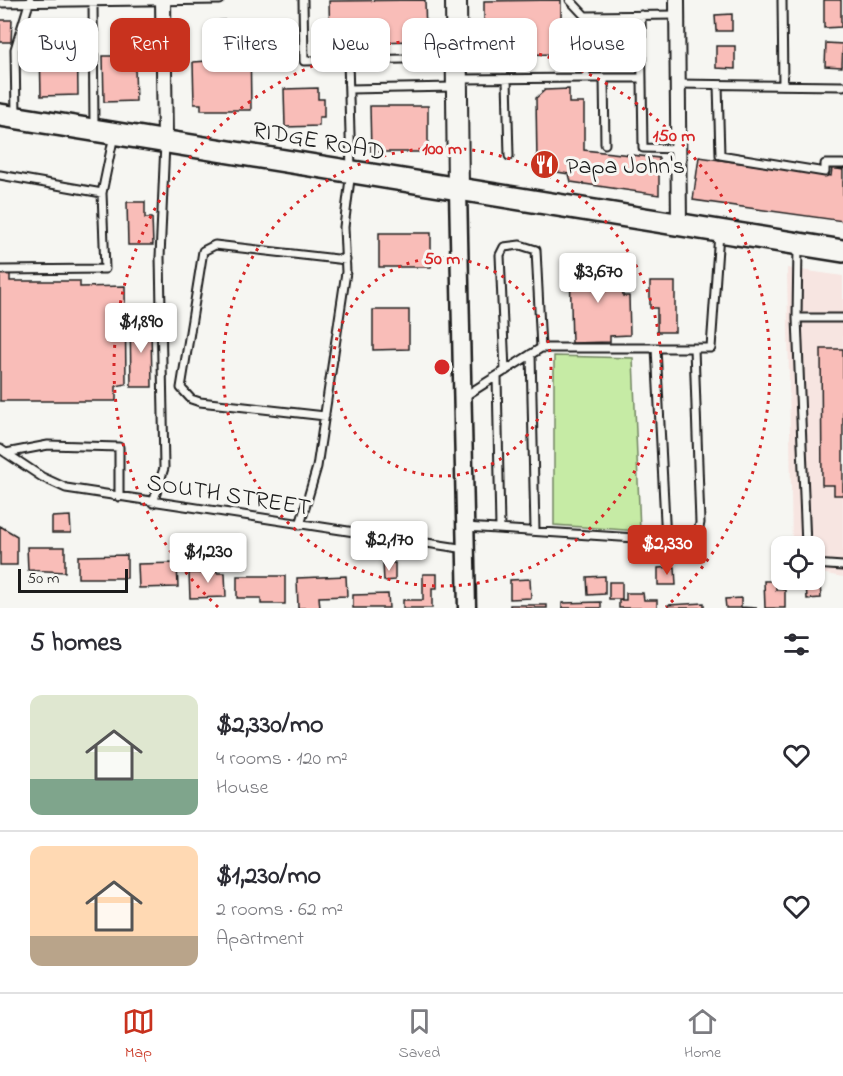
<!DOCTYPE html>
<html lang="en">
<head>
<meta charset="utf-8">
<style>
	:root { --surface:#fff; --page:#f7f7f7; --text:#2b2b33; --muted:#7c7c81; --line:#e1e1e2; --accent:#c8321e }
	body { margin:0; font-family:"Indie Flower",sans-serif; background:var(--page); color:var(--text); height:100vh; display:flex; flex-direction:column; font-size:22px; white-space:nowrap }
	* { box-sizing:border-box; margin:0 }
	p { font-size:20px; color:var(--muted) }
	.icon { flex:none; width:33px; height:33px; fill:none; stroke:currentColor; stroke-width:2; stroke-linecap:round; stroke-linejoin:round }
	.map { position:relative; height:608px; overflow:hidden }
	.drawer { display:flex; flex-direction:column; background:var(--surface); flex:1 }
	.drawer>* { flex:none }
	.hud { position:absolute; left:18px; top:18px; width:807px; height:54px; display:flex; gap:12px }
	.controls { position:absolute; left:771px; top:536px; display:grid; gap:12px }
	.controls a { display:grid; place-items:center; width:54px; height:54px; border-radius:12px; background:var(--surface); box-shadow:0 2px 4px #0004; font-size:30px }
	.scale { position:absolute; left:18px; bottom:15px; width:110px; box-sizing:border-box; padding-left:6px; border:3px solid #1c1c1c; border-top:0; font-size:16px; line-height:21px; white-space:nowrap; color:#1c1c1c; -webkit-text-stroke:4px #f6f6f2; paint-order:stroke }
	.price { position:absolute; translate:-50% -51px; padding:0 14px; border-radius:6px; background:#fff; color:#222; font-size:20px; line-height:39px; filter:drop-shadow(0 2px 3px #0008) }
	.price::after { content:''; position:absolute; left:50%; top:36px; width:18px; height:14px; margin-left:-9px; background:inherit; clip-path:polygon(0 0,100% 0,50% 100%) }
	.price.current { background:var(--accent); color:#fff }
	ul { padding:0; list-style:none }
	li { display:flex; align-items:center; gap:18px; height:150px; padding:0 30px }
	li+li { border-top:2px solid var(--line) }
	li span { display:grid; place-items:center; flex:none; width:168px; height:120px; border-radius:12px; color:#555 }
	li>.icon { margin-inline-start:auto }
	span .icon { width:72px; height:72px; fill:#fffc; stroke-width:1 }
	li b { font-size:26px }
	h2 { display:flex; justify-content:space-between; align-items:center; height:72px; padding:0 30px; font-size:26px }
	.tag { padding:0 21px; border-radius:12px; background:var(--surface); box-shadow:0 2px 4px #0004; font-size:21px; line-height:54px }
	.tag.current { background:var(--accent); color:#fff }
	.tabs { display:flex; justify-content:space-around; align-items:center; height:84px; border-top:2px solid var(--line); background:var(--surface); font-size:16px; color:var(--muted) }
	.tabs a { display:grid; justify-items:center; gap:3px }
	.tabs .current { color:var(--accent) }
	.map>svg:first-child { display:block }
	.built { fill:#f7e5e1 }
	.green { fill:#c6eba5; stroke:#718460; stroke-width:1.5 }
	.building { fill:#f9bdb8; stroke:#1c1c1c; stroke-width:1.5 }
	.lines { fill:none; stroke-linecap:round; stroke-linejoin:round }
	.service-casing { stroke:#1c1c1c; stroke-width:11 }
	.minor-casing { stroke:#1c1c1c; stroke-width:18 }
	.tertiary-casing { stroke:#1c1c1c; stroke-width:21 }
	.secondary-casing { stroke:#1c1c1c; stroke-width:24 }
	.primary-casing { stroke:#1c1c1c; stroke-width:26 }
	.service { stroke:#f6f6f2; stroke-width:7 }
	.minor { stroke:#f6f6f2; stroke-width:14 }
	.tertiary { stroke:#f6f6f2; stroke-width:16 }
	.secondary { stroke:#f6f6f2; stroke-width:20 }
	.primary { stroke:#f6f6f2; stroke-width:21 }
	.ring { fill:none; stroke:#d62828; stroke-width:3; stroke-dasharray:3 6 }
	.labels { text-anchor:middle; stroke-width:6; stroke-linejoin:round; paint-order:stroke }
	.street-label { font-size:24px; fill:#1c1c1c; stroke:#f6f6f2 }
	.poi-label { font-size:24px; fill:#1c1c1c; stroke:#f6f6f2; text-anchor:start }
	.centre { fill:#d62828; stroke:#f6f6f2; stroke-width:3 }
	.ring-label { font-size:18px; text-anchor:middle; font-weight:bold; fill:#d62828; stroke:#f6f6f2; stroke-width:6; stroke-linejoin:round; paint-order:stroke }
</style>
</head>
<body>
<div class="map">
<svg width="843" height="608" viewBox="0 0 843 608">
	<rect width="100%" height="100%" fill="#f6f6f2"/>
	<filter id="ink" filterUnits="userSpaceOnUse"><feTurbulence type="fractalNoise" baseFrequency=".0167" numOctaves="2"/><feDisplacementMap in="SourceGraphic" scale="12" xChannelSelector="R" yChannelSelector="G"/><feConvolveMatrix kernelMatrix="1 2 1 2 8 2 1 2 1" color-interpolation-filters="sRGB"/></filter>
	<g filter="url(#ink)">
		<path class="built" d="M 787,268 L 843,276 L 843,577 L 815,572 L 814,546 L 792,546 Z"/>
		<path class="green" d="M 554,356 L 633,358 L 640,531 L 554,525 Z"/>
		<path class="building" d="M 425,0 L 426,35 L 417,35 L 417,41 L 330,43 L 329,1 Z
			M 561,0 L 561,54 L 495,55 L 495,58 L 484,59 L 484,1 Z
			M 824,0 L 841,0 L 841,27 L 824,28 Z
			M 732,14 L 732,31 L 716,31 L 715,15 Z
			M 0,20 L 12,20 L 11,42 L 0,42 Z
			M 226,20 L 277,22 L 277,33 L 250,34 L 251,110 L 201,110 L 201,104 L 194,104 L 193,62 L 208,61 L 207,28 L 215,27 L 215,21 Z
			M 77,23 L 78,95 L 41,96 L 40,46 L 34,46 L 34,24 Z
			M 826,43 L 843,44 L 842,67 L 825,66 Z
			M 716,46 L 735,46 L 735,69 L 716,68 Z
			M 103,56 L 119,56 L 120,69 L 135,69 L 136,101 L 104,102 Z
			M 318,88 L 318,99 L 324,99 L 324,117 L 319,117 L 319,126 L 285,127 L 284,89 Z
			M 569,89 L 569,103 L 584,103 L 584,150 L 659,158 L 659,195 L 571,182 L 569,174 L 545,170 L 537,162 L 536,98 L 545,90 Z
			M 370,106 L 428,106 L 428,152 L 371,152 Z
			M 699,157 L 831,176 L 832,168 L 843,170 L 843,221 L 693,200 Z
			M 127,202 L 145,202 L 145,218 L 152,218 L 153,245 L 128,245 Z
			M 379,233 L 431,233 L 431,267 L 379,267 Z
			M 608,259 L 608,270 L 622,270 L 623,296 L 629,296 L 630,335 L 610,336 L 610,342 L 572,343 L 570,267 L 596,266 L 596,260 Z
			M 0,274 L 10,274 L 10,281 L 80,281 L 80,287 L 125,286 L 126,384 L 116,386 L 116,401 L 0,401 Z
			M 650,282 L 675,282 L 675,332 L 657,332 L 657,308 L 650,308 Z
			M 373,310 L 409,310 L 409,349 L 373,350 Z
			M 130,315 L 140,315 L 140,325 L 151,326 L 152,387 L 131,387 Z
			M 821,349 L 843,349 L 843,495 L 834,495 L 834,485 L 822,485 Z
			M 70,516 L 71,533 L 52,533 L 52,517 Z
			M 0,526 L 17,536 L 17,565 L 0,565 Z
			M 215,538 L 230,538 L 230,555 L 215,555 Z
			M 27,547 L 65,547 L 65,572 L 28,570 Z
			M 127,555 L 127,578 L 78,578 L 78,556 Z
			M 177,563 L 178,587 L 139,588 L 138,564 Z
			M 383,563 L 395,563 L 395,580 L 384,581 Z
			M 216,566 L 217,573 L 225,573 L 226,597 L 190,598 L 189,573 L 204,573 L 204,567 Z
			M 675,567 L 676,585 L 658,585 L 658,568 Z
			M 423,574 L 437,574 L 437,588 L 432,588 L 432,608 L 403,608 L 403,600 L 423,600 Z
			M 237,576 L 285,576 L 285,604 L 261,604 L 261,598 L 237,598 Z
			M 346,576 L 347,596 L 319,597 L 320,608 L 298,608 L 297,578 Z
			M 605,576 L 605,594 L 588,595 L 587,577 Z
			M 530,579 L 531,598 L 510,599 L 510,580 Z
			M 764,581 L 776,581 L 776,590 L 785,590 L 785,608 L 765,608 Z
			M 609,582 L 622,582 L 622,599 L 609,599 Z
			M 820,582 L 821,598 L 807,599 L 806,583 Z
			M 626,593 L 643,593 L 644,600 L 657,600 L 657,608 L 619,608 L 619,600 L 626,600 Z
			M 388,594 L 389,608 L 353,608 L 353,595 Z
			M 741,598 L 741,607 L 757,608 L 726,608 L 725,599 Z
			M 601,602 L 601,608 L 562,608 L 562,603 Z
			M 704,603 L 704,608 L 668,608 L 668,605 Z
			M 510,605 L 547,605 L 547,608 L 510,608 Z"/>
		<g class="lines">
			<defs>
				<path id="service" d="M 303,0 L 304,61 L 454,58
					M 570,0 L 585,16
					M 782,0 L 783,85
					M 93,2 L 94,127
					M 0,3 L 220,0
					M 641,15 L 643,148 L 678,149
					M 586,78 L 641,78
					M 604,78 L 605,144
					M 459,79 L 586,78 L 585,16 L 677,15
					M 507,79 L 509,156
					M 677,84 L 843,86
					M 718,85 L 720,155 L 825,172 L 825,164 L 843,164
					M 349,89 L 454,87
					M 16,115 L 15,49 L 30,0
					M 0,175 L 102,193 L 114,135
					M 798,247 L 797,318 L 843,318
					M 0,270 L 105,269 L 102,193
					M 797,318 L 806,546
					M 656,348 L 666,540
					M 531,354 L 535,530
					M 505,371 L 500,255 L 504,247 L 520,245 L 536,250 L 541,348
					M 497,376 L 500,529
					M 465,396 L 541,348 L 711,348 L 719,233
					M 325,416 L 200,402 L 191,399 L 181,388 L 203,251 L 215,245 L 346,260
					M 0,449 L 42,477 L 66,488 L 466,549
					M 6,453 L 48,445 L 119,447 L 119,497
					M 153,503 L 164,468 L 160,257 L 165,143
					M 300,525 L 317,467 L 346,272 L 344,227 L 351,171 L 348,60
					M 465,527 L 666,540 L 691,540 L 697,536 L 700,523 L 694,348
					M 814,564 L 843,566"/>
				<path id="minor" d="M 163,0 L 165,140
					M 677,0 L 679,225"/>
				<path id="tertiary" d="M 458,190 L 467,608"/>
				<path id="secondary" d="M 456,0 L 458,190"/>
				<path id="primary" d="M 0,115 L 843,251"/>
			</defs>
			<use href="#service" class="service-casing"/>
			<use href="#minor" class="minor-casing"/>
			<use href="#tertiary" class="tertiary-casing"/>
			<use href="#secondary" class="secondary-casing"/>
			<use href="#primary" class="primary-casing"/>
			<use href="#service" class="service"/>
			<use href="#minor" class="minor"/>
			<use href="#tertiary" class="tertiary"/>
			<use href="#secondary" class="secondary"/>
			<use href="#primary" class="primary"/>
		</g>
	</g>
	<g class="ring">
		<circle cx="442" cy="367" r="109"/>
		<circle cx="442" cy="367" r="219"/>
		<path d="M218 607A328 328 0 1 1 666 607"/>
	</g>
	<defs>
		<symbol id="restaurant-disc" viewBox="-11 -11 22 22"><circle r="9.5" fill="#c8321e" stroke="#f6f6f2"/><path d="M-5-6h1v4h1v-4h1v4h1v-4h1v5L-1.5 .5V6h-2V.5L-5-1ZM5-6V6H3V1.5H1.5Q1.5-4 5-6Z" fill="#fff"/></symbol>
	</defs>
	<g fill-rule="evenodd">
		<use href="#restaurant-disc" x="528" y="148" width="33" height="33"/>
	</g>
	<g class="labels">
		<g class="street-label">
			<text transform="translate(319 140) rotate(10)" y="8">RIDGE ROAD</text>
			<text transform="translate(229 494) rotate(9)" y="8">SOUTH STREET</text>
		</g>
		<g class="poi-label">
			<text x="566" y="173">Papa John's</text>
		</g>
	</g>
	<circle cx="442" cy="367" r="9" class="centre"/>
	<g class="ring-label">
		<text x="674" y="141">150 m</text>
		<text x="442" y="154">100 m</text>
		<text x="442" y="264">50 m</text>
	</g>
</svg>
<div class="controls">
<a><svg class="icon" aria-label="locate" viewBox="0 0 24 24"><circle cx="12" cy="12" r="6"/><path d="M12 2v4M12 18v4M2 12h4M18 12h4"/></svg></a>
</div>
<div class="scale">50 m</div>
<b class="price" style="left:598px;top:304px">$3,670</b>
<b class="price" style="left:141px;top:354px">$1,890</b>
<b class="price" style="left:389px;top:572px">$2,170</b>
<b class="price current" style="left:667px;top:576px">$2,330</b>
<b class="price" style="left:208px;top:584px">$1,230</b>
<div class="hud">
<a class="tag">Buy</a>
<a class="tag current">Rent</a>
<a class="tag">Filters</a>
<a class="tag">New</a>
<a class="tag">Apartment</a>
<a class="tag">House</a>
</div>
</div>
<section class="drawer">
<h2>5 homes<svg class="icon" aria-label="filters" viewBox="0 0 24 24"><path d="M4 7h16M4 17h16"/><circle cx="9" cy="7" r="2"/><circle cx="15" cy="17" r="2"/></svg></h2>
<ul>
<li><span style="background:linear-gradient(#dfe7d0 70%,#7fa58c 0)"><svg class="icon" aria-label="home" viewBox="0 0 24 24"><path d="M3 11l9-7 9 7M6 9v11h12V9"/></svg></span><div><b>$2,330/mo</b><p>4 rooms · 120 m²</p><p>House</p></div><svg class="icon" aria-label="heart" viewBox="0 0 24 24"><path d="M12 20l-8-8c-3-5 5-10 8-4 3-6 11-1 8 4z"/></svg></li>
<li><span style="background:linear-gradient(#ffd9b3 75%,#b9a48a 0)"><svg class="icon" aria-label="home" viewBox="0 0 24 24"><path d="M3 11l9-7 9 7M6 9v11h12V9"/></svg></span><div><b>$1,230/mo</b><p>2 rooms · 62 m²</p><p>Apartment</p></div><svg class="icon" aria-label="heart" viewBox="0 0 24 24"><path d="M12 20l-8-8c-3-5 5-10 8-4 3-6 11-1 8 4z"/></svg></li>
</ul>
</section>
<nav class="tabs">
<a class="current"><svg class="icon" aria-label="map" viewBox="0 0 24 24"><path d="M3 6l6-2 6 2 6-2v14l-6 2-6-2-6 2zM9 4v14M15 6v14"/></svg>Map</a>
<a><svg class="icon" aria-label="saved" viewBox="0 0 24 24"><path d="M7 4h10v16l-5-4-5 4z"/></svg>Saved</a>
<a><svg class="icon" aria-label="home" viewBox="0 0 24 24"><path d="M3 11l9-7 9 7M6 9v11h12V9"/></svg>Home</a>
</nav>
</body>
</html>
